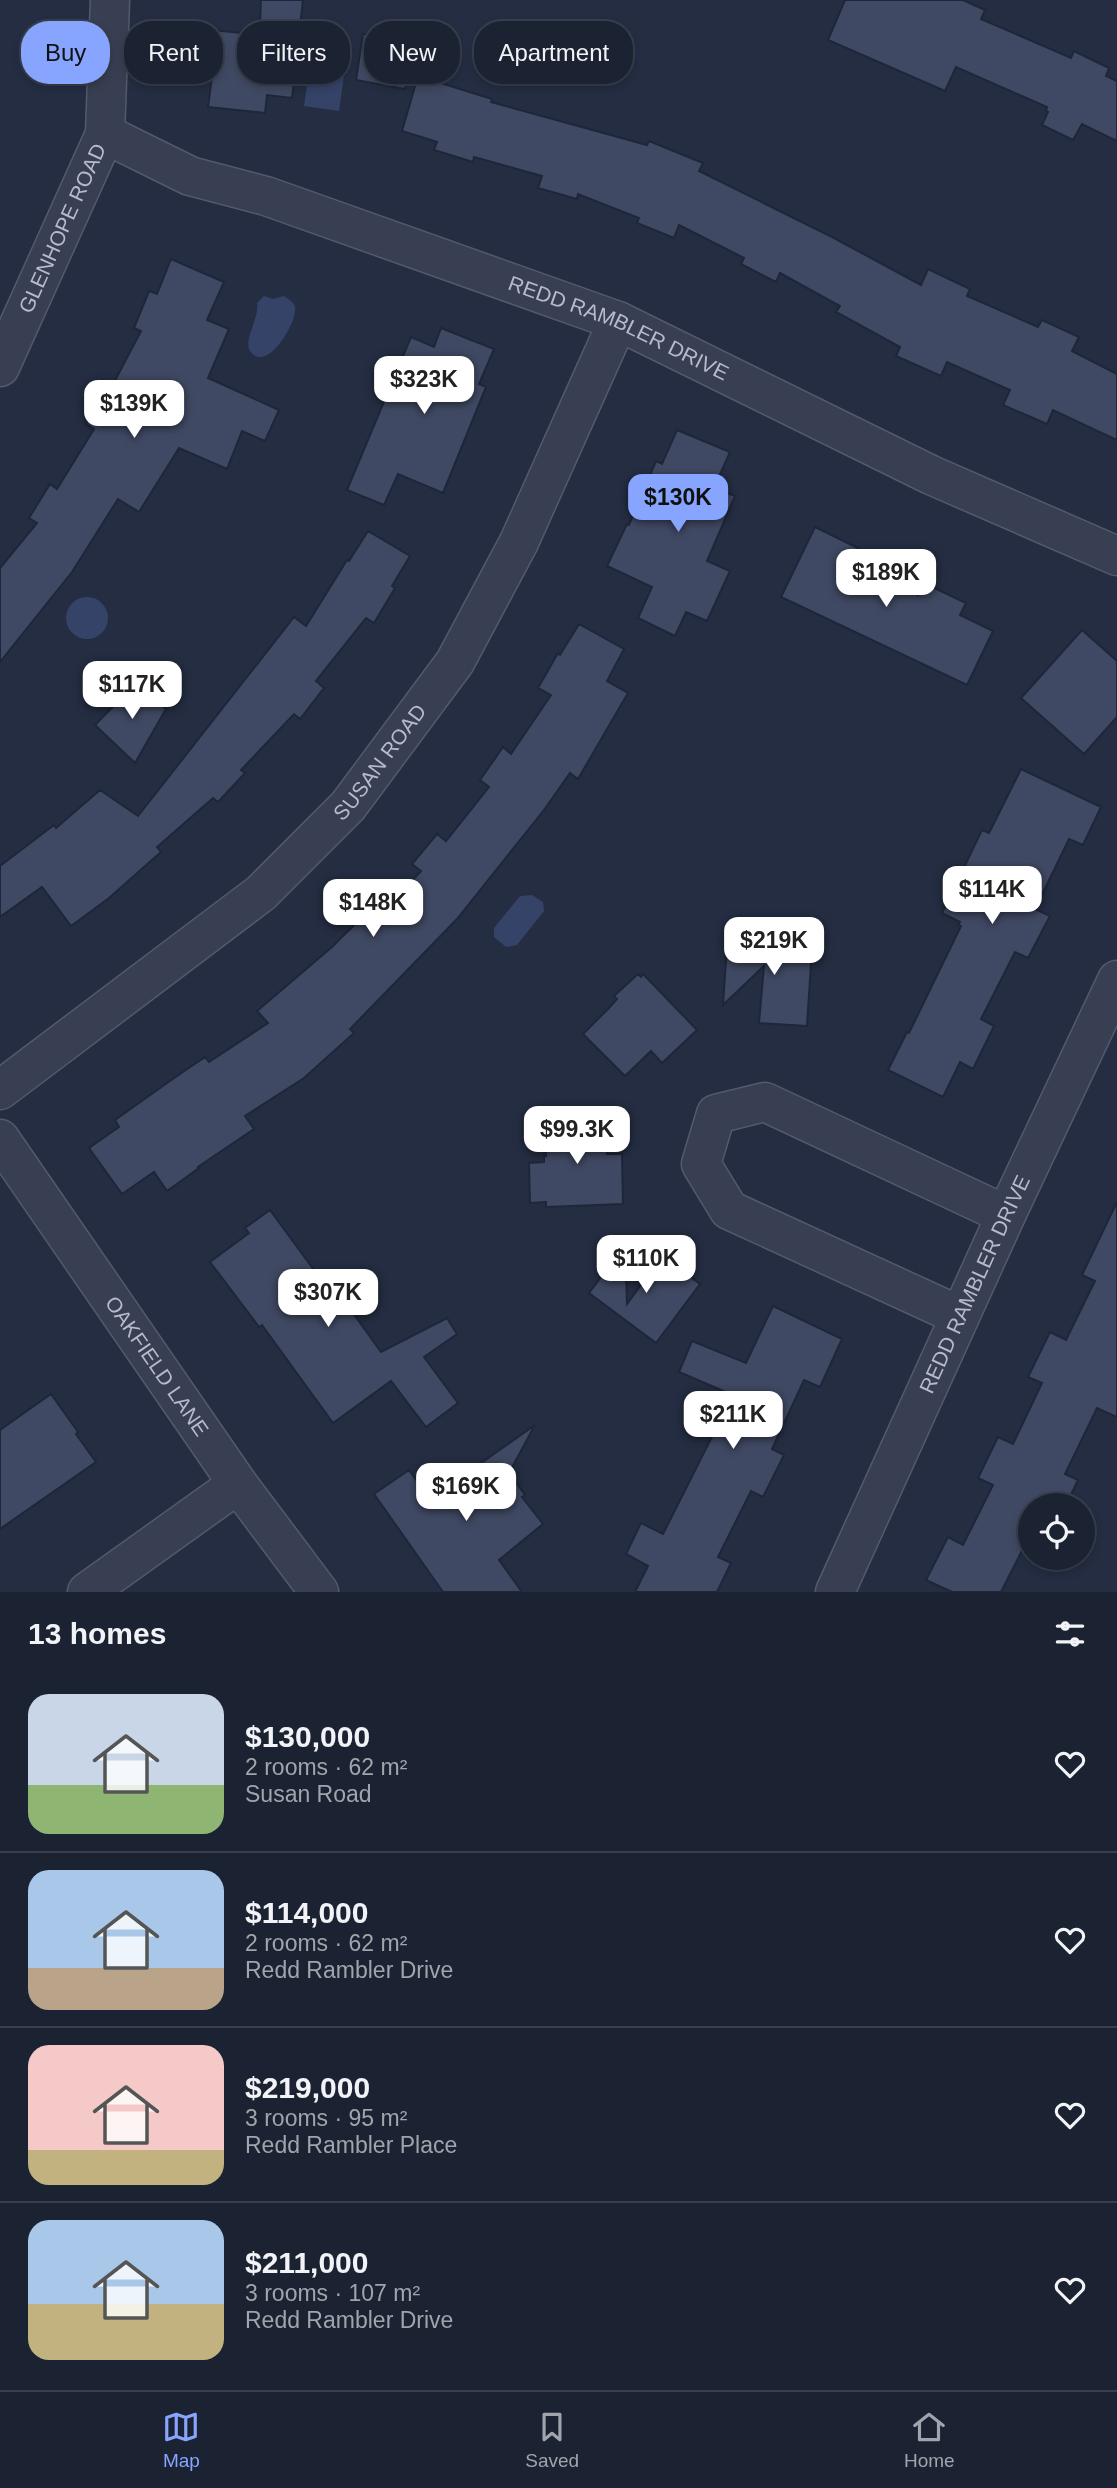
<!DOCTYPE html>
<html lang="en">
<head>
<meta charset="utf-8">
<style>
	:root { --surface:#1b2232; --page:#282f3e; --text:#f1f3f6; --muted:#a0a4ac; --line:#393f4d; --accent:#87a5ff }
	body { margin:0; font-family:Arial,sans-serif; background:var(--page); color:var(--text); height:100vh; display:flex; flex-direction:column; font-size:26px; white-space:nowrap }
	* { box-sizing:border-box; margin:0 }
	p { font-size:23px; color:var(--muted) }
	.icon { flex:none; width:38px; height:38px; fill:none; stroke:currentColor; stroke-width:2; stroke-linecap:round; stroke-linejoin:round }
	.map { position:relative; height:1592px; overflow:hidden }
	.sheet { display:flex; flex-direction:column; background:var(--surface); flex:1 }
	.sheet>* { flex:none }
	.hud { position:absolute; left:21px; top:21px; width:700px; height:63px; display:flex; gap:14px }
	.fabs { position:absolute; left:1018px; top:1493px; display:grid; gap:14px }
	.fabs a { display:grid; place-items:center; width:77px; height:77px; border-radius:50%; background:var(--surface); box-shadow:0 4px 10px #0003,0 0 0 2px var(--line); font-size:35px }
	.price { position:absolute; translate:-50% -60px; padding:0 16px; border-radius:14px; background:#fff; color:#222; font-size:23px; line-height:46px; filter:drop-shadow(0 2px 4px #0008) }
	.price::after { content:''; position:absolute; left:50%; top:42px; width:21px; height:16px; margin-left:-10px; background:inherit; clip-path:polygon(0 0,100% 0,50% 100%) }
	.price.active { background:var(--accent); color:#111 }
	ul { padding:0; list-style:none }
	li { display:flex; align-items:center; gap:21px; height:175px; padding:0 28px }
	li+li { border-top:2px solid var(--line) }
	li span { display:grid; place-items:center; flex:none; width:196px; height:140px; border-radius:21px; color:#555 }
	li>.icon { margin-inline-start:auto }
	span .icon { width:84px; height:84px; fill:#fffc; stroke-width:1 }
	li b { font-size:30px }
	h2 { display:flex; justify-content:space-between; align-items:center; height:84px; padding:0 28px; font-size:30px }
	.chip { padding:0 24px; border-radius:28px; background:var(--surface); box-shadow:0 4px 10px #0003,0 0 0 2px var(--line); font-size:24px; line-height:63px }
	.chip.active { background:var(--accent); color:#111 }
	.menu { display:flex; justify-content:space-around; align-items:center; height:98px; border-top:2px solid var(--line); background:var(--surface); font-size:19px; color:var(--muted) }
	.menu a { display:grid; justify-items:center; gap:4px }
	.menu .active { color:var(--accent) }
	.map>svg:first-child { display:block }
	.water { fill:#354369 }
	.building { fill:#404963; stroke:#1f2639; stroke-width:2 }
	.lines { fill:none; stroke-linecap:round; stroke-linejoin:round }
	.minor-casing { stroke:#535a6c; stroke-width:41 }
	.minor { stroke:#383f52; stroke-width:38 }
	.labels { text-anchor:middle; stroke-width:5; stroke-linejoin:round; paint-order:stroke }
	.street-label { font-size:21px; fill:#b5bbcc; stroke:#1d2437 }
</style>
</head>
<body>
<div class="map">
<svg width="1117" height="1592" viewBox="0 0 1117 1592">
	<rect width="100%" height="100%" fill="#242d42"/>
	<path class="water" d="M 312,49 L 347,54 L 339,111 L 304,106 Z
		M 264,296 L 273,299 L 284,296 C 288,299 294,302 295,307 C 298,322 266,375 250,351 C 243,341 260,316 257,303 Z
		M66 618a21 21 0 1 1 42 0a21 21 0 1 1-42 0Z
		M 532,895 L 543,902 L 544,911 L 517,945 L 506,947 L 494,937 L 494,928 L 520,896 Z"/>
	<path class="building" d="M 261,0 L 303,0 L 292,98 L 267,95 L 265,113 L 208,107 L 213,69 L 206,68 L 211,30 L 252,34 L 252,23 L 260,24 Z
		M 845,0 L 963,0 L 985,10 L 981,19 L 1071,58 L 1074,51 L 1109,68 L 1106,76 L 1117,81 L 1117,141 L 1082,124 L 1073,140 L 1042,125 L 1048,112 L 1046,111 L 1047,107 L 956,67 L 945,91 L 828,40 Z
		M 363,34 L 413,42 L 405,89 L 356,80 Z
		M 418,76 L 492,99 L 491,102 L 647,145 L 649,141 L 703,163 L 699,171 L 832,237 L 921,285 L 928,269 L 970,289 L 967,296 L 1038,327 L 1042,320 L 1079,337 L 1072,351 L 1117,374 L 1117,440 L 1053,410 L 1047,424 L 1003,405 L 1010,390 L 947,362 L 941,376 L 896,356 L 900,347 L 836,312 L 840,306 L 780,273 L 776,282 L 741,264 L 744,258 L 679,225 L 674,238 L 637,223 L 639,218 L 578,194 L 577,199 L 538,188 L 542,176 L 474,157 L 473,162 L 434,150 L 437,142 L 402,131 Z
		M 171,259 L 224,282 L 207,320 L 229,329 L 208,378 L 279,410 L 265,441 L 242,431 L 227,469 L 179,448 L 139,512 L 118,499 L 72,572 L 0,662 L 0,568 L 37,523 L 29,518 L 50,484 L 57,489 L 94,429 L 86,424 L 104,389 L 109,392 L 141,331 L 134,328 L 149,291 L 157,294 Z
		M 441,328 L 494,349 L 479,384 L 486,387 L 443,493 L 398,474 L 384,505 L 347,490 L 411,337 L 434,347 Z
		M 677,430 L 730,452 L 714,488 L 735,496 L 707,561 L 730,571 L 707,621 L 686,612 L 675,636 L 638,618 L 652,587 L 607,566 L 627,524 L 629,525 L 656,461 L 662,464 Z
		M 815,527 L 858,548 L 851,563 L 918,595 L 924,583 L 966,603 L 960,615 L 993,631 L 967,685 L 781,597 Z
		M 368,531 L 410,556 L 392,586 L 395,588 L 374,623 L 366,618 L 316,681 L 324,688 L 300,719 L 294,714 L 241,770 L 245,773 L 218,802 L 213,798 L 157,847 L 161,852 L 109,898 L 71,926 L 42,887 L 0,917 L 0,866 L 54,825 L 56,828 L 100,790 L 138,816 L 294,617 L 306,626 L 347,560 L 349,561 Z
		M 579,624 L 624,649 L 607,681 L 628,693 L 578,779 L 570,773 L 544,810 L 457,919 L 350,1029 L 354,1033 L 304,1078 L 245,1116 L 254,1129 L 198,1167 L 199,1168 L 167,1191 L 154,1172 L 122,1194 L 89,1148 L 119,1127 L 115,1120 L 177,1076 L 205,1057 L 209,1062 L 268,1023 L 257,1011 L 332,947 L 366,913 L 374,921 L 421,871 L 412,864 L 437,834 L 446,841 L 489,787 L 480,780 L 503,747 L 511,754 L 551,695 L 538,688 L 558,653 L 560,655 Z
		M 1082,630 L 1117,661 L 1117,717 L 1084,754 L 1021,698 Z
		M 137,682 L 166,709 L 135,763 L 95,725 Z
		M 1021,769 L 1101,807 L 1083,845 L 1069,839 L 1035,909 L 1050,916 L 1028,958 L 1015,952 L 981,1019 L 994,1026 L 973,1069 L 960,1062 L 943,1097 L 888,1070 L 907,1032 L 909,1033 L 961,926 L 958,925 L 960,922 L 942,913 L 982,830 L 989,833 Z
		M 771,933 L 808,935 L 807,948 L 812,948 L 807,1026 L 759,1023 L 764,966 L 723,1005 L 727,946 L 766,948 L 766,945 L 770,946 Z
		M 638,974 L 641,977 L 643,974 L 697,1030 L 662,1063 L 651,1051 L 625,1076 L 583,1034 L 609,1008 L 617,999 L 614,996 Z
		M 605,1118 L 607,1154 L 622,1154 L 623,1204 L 546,1207 L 546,1202 L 530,1203 L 529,1163 L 544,1162 L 544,1156 L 546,1156 L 545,1120 Z
		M 1117,1202 L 1117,1417 L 1097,1408 L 1065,1474 L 1078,1480 L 1066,1505 L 1031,1505 L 1031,1533 L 1001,1592 L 952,1592 L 926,1580 L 948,1537 L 963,1545 L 993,1485 L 978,1478 L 998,1437 L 1013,1444 L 1042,1383 L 1028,1377 L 1050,1332 L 1066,1340 L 1095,1281 L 1082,1275 Z
		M 270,1210 L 325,1285 L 330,1281 L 381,1352 L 447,1318 L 457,1334 L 424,1357 L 458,1403 L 426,1427 L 391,1381 L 333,1423 L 262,1325 L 259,1327 L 210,1262 L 249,1233 L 245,1228 Z
		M 625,1245 L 627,1304 L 662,1256 L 700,1284 L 656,1343 L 589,1293 Z
		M 773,1306 L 842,1339 L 820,1387 L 804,1380 L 772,1449 L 784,1455 L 763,1497 L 751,1491 L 718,1557 L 731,1563 L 717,1592 L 635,1592 L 648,1566 L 626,1554 L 641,1523 L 663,1534 L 733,1395 L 679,1372 L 692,1341 L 746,1363 Z
		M 51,1394 L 78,1432 L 76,1434 L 96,1462 L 0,1529 L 0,1430 Z
		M 535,1425 L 509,1473 L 525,1495 L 522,1497 L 543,1524 L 499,1560 L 522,1592 L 443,1592 L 374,1494 L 409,1470 L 430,1499 Z"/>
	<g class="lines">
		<defs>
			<g id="minor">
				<path id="s1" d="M 105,134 L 190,176 L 266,196 L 618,321 L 931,475 L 1117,556"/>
				<path id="s2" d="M 0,367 L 105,134 L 110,0"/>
				<path id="s3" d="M 0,1090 L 261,893 L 348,806 L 455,662 L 519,542 L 618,321"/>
				<path id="s4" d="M 0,1139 L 238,1484 L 319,1592"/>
				<path d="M 960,1316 L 729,1210 L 701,1164 L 716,1114 L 765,1102 L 1006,1215"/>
				<path d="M 87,1592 L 238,1484"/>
				<path id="s5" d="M 835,1592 L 1006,1215 L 1117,980"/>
			</g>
		</defs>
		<use href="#minor" class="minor-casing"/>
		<use href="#minor" class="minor"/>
	</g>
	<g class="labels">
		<g class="street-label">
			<text dy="7" stroke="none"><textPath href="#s2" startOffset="152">GLENHOPE ROAD</textPath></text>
			<text dy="7" stroke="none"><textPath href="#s1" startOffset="550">REDD RAMBLER DRIVE</textPath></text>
			<text dy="7" stroke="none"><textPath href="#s3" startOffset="504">SUSAN ROAD</textPath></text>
			<text dy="7" stroke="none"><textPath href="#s5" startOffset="338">REDD RAMBLER DRIVE</textPath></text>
			<text dy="7" stroke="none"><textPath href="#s4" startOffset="276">OAKFIELD LANE</textPath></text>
		</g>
	</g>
</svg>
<div class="fabs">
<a><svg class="icon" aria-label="locate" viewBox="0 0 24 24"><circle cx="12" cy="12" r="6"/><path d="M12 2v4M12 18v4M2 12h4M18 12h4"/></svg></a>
</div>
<b class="price" style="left:424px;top:416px">$323K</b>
<b class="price" style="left:134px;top:440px">$139K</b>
<b class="price active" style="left:678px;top:534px">$130K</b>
<b class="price" style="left:886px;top:609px">$189K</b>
<b class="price" style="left:132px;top:721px">$117K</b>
<b class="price" style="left:992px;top:926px">$114K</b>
<b class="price" style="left:373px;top:939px">$148K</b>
<b class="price" style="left:774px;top:977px">$219K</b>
<b class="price" style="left:577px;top:1166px">$99.3K</b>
<b class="price" style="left:646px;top:1295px">$110K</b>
<b class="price" style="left:328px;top:1329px">$307K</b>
<b class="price" style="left:733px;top:1451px">$211K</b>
<b class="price" style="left:466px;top:1523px">$169K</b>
<div class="hud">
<a class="chip active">Buy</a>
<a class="chip">Rent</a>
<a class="chip">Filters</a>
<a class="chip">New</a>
<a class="chip">Apartment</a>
</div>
</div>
<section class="sheet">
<h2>13 homes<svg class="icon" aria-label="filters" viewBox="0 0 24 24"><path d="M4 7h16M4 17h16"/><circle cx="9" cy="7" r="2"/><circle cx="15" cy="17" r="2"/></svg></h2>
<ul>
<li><span style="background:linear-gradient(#c9d6e8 65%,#8fb573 0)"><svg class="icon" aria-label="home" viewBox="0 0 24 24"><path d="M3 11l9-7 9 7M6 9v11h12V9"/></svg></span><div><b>$130,000</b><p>2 rooms · 62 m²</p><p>Susan Road</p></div><svg class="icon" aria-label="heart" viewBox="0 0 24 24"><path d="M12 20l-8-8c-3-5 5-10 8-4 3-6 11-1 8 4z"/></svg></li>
<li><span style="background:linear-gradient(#a9c7e8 70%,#b9a48a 0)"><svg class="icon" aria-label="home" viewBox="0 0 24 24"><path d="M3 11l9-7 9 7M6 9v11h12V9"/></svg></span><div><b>$114,000</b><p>2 rooms · 62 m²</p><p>Redd Rambler Drive</p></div><svg class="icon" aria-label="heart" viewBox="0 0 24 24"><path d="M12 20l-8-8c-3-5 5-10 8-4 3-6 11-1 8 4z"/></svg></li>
<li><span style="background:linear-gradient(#f6c9c9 75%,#c2b280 0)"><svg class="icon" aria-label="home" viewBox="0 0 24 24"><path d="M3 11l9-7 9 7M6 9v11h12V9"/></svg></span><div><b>$219,000</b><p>3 rooms · 95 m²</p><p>Redd Rambler Place</p></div><svg class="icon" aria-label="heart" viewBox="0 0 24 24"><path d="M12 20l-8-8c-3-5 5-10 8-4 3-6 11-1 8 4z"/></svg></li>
<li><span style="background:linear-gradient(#a9c7e8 60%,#c2b280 0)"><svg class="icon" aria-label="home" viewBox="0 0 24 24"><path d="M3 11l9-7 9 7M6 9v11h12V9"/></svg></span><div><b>$211,000</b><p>3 rooms · 107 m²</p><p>Redd Rambler Drive</p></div><svg class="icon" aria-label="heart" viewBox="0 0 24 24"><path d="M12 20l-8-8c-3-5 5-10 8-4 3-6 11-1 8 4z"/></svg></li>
</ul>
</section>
<nav class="menu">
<a class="active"><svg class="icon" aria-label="map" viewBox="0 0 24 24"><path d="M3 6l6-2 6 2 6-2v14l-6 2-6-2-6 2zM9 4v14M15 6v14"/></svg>Map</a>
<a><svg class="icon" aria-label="saved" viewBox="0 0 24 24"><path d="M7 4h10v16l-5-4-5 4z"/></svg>Saved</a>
<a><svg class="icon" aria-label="home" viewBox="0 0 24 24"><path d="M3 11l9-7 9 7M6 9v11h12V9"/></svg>Home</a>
</nav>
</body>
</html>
